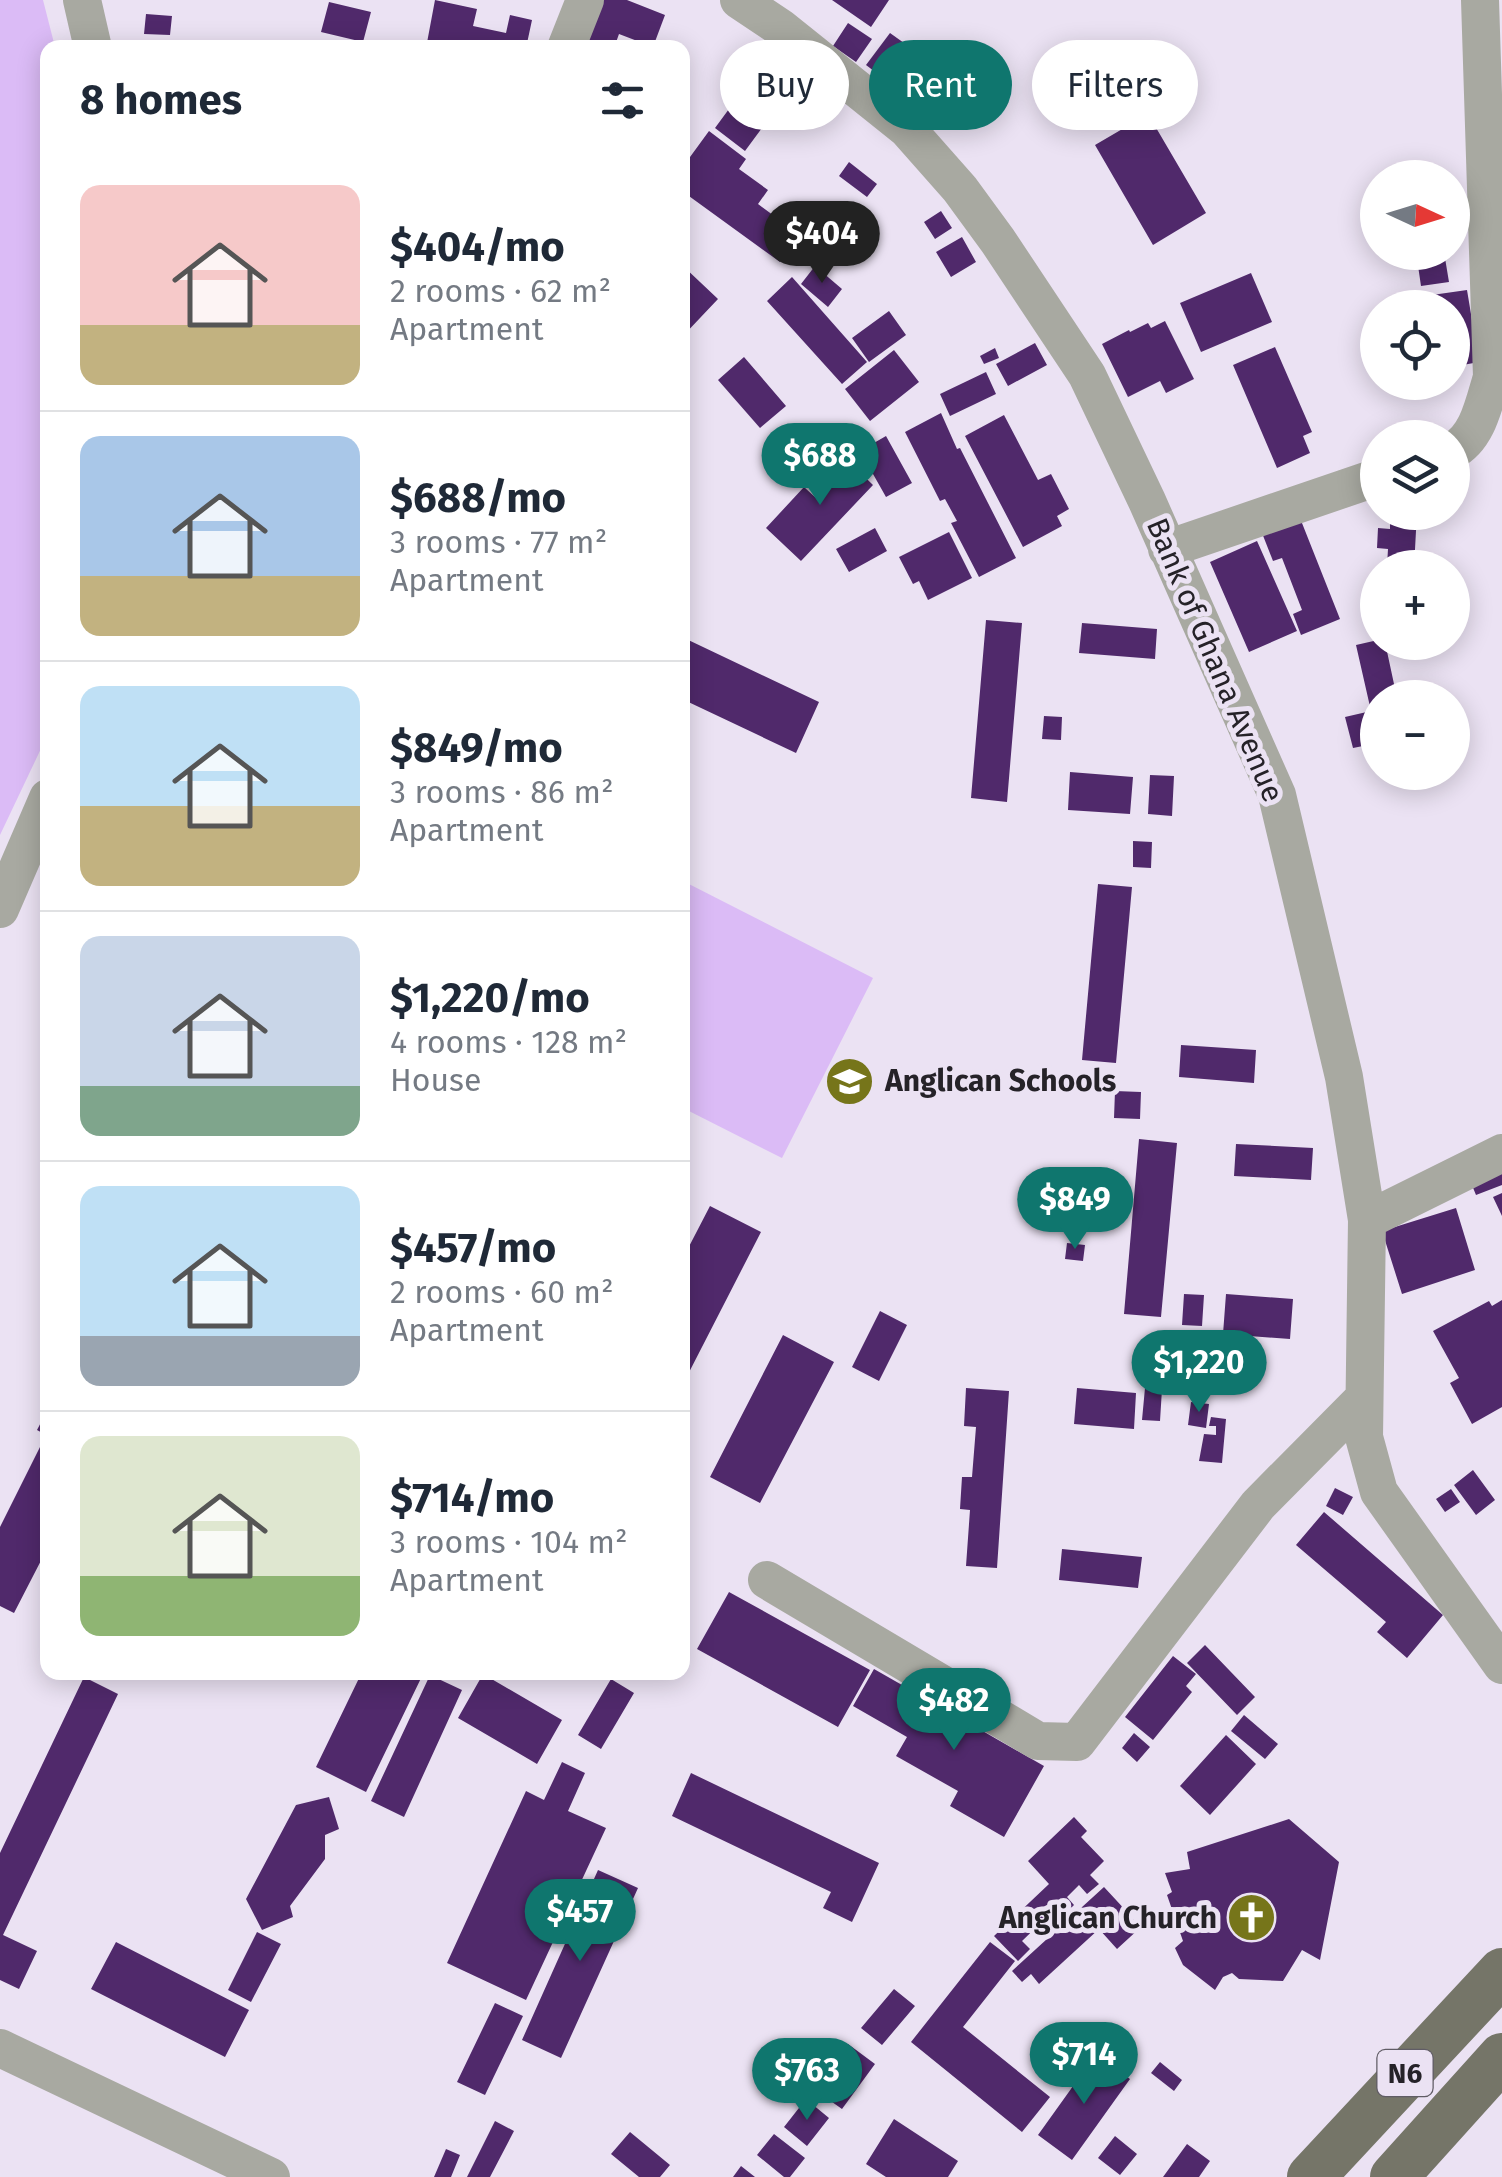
<!DOCTYPE html>
<html lang="en">
<head>
<meta charset="utf-8">
<style>
	:root { --surface:#fff; --page:#f6f6f7; --text:#1f2937; --muted:#747a83; --line:#e0e1e3; --accent:#0f766e }
	body { margin:0; font-family:"Fira Sans",sans-serif; background:var(--page); color:var(--text); height:100vh; display:flex; flex-direction:column; font-size:38px; white-space:nowrap }
	* { box-sizing:border-box; margin:0 }
	p { font-size:32px; color:var(--muted) }
	.icon { flex:none; width:55px; height:55px; fill:none; stroke:currentColor; stroke-width:2; stroke-linecap:round; stroke-linejoin:round }
	.map { position:relative; flex:1; overflow:hidden }
	.panel { position:absolute; left:40px; top:40px; width:650px; height:1640px; display:flex; flex-direction:column; background:var(--surface); border-radius:20px; box-shadow:0 5px 25px #0003 }
	.panel>* { flex:none }
	.hud { position:absolute; left:720px; top:40px; width:630px; height:90px; display:flex; gap:20px }
	.needle { width:65px; rotate:94deg }
	.buttons { position:absolute; left:1360px; top:160px; display:grid; gap:20px }
	.buttons a { display:grid; place-items:center; width:110px; height:110px; border-radius:50%; background:var(--surface); box-shadow:0 5px 25px #0003; font-size:50px }
	.price { position:absolute; translate:-50% -85px; padding:0 22px; border-radius:35px; background:var(--accent); color:#fff; font-size:32px; line-height:65px; filter:drop-shadow(0 2px 5px #0008) }
	.price::after { content:''; position:absolute; left:50%; top:60px; width:30px; height:22px; margin-left:-15px; background:inherit; clip-path:polygon(0 0,100% 0,50% 100%) }
	.price.selected { background:#222; color:#fff }
	ul { padding:0; list-style:none }
	li { display:flex; align-items:center; gap:30px; height:250px; padding:0 40px }
	li+li { border-top:2px solid var(--line) }
	li span { display:grid; place-items:center; flex:none; width:280px; height:200px; border-radius:20px; color:#555 }
	li>.icon { margin-inline-start:auto }
	span .icon { width:120px; height:120px; fill:#fffc; stroke-width:1 }
	li b { font-size:42px }
	h2 { display:flex; justify-content:space-between; align-items:center; height:120px; padding:0 40px; font-size:42px }
	.tag { padding:0 35px; border-radius:45px; background:var(--surface); box-shadow:0 5px 25px #0003; font-size:35px; line-height:90px }
	.tag.selected { background:var(--accent); color:#fff }
	.map>svg:first-child { display:block }
	.green { fill:#dbbbf6 }
	.building { fill:#50296b }
	.lines { fill:none; stroke-linecap:round; stroke-linejoin:round }
	.minor { stroke:#a8a9a1; stroke-width:38 }
	.major { stroke:#757568; stroke-width:48 }
	.labels { text-anchor:middle; stroke-width:10; stroke-linejoin:round; paint-order:stroke }
	.shield { fill:#ebe2f3; stroke:#605c65; stroke-width:2.5 }
	.shield-label { font-size:28px; font-weight:bold; fill:#252228 }
	.street-label { font-size:30px; fill:#252228; stroke:#ebe2f3 }
	.poi-label { font-size:30px; font-weight:bold; fill:#252228; stroke:#ebe2f3; text-anchor:start }
</style>
</head>
<body>
<div class="map">
<svg width="1502" height="2177" viewBox="0 0 1502 2177">
	<rect width="100%" height="100%" fill="#ebe2f3"/>
	<path class="green" d="M 0,0 L 43,0 L 55,47 L 48,48 L 47,736 L 0,835 Z
		M 683,881 L 873,978 L 782,1158 L 683,1108 Z"/>
	<path class="building" d="M 435,0 L 477,9 L 473,26 L 506,33 L 510,15 L 532,20 L 526,48 L 426,48 Z
		M 598,0 L 627,0 L 665,15 L 653,47 L 619,34 L 614,48 L 580,48 Z
		M 832,0 L 889,0 L 871,27 Z
		M 329,2 L 371,12 L 363,42 L 321,32 Z
		M 146,14 L 172,16 L 170,35 L 144,34 Z
		M 848,23 L 872,39 L 856,62 L 833,46 Z
		M 890,33 L 911,48 L 887,81 L 866,65 Z
		M 751,79 L 781,102 L 745,151 L 715,128 Z
		M 1148,114 L 1206,213 L 1153,245 L 1095,145 Z
		M 709,131 L 746,159 L 739,169 L 768,190 L 758,204 L 800,235 L 780,262 L 682,191 L 682,168 Z
		M 849,162 L 877,184 L 867,197 L 839,176 Z
		M 941,211 L 952,228 L 935,239 L 924,222 Z
		M 962,237 L 976,262 L 951,277 L 936,252 Z
		M 1416,252 L 1444,252 L 1449,282 L 1421,286 Z
		M 682,265 L 718,299 L 682,337 Z
		M 815,266 L 842,289 L 828,307 L 801,284 Z
		M 1251,273 L 1272,322 L 1201,352 L 1180,303 Z
		M 792,277 L 867,362 L 842,384 L 767,301 Z
		M 1467,290 L 1479,362 L 1452,367 L 1452,308 L 1427,308 L 1425,296 Z
		M 889,311 L 906,335 L 869,362 L 852,338 Z
		M 1165,321 L 1194,379 L 1166,393 L 1160,381 L 1128,397 L 1102,344 L 1129,330 L 1130,332 L 1148,323 L 1151,328 Z
		M 1035,343 L 1047,365 L 1008,386 L 996,364 Z
		M 1275,347 L 1312,432 L 1303,436 L 1310,453 L 1277,468 L 1233,365 Z
		M 995,348 L 999,358 L 984,364 L 980,356 Z
		M 894,350 L 919,382 L 870,421 L 845,389 Z
		M 744,357 L 786,406 L 760,428 L 718,380 Z
		M 986,372 L 996,394 L 950,416 L 940,394 Z
		M 941,413 L 957,449 L 960,448 L 1016,558 L 979,577 L 951,523 L 957,521 L 945,499 L 940,501 L 905,432 Z
		M 1004,415 L 1038,480 L 1051,474 L 1069,509 L 1057,516 L 1062,526 L 1023,547 L 965,436 Z
		M 886,436 L 912,483 L 886,497 L 860,451 Z
		M 838,451 L 873,485 L 801,561 L 766,528 L 804,487 L 816,498 L 830,482 L 819,471 Z
		M 1390,512 L 1417,512 L 1414,568 L 1387,566 L 1388,549 L 1377,548 L 1378,528 L 1390,529 Z
		M 1300,518 L 1340,619 L 1301,635 L 1293,614 L 1302,610 L 1282,558 L 1273,561 L 1262,533 Z
		M 875,528 L 887,551 L 849,572 L 836,549 Z
		M 949,532 L 972,578 L 928,600 L 919,581 L 913,584 L 899,557 Z
		M 1257,541 L 1297,631 L 1249,652 L 1210,562 Z
		M 986,620 L 1022,623 L 1007,802 L 971,798 Z
		M 1082,623 L 1157,629 L 1155,659 L 1079,653 Z
		M 682,637 L 819,702 L 796,753 L 682,699 Z
		M 1378,640 L 1385,642 L 1397,698 L 1378,698 L 1378,743 L 1353,748 L 1345,717 L 1371,711 L 1356,645 Z
		M 1044,716 L 1062,717 L 1061,740 L 1042,739 Z
		M 1070,772 L 1133,777 L 1130,814 L 1068,810 Z
		M 1150,775 L 1174,776 L 1172,816 L 1148,814 Z
		M 1133,841 L 1152,842 L 1151,868 L 1133,867 Z
		M 1098,884 L 1132,887 L 1116,1063 L 1082,1060 Z
		M 1181,1045 L 1256,1050 L 1254,1083 L 1179,1077 Z
		M 1115,1091 L 1141,1092 L 1140,1119 L 1114,1118 Z
		M 1139,1139 L 1177,1143 L 1161,1317 L 1124,1314 Z
		M 1236,1144 L 1313,1148 L 1311,1180 L 1234,1176 Z
		M 1502,1164 L 1502,1185 L 1476,1195 L 1469,1178 Z
		M 1502,1193 L 1502,1216 L 1493,1197 Z
		M 710,1206 L 761,1232 L 682,1386 L 682,1260 Z
		M 1456,1208 L 1475,1270 L 1402,1294 L 1382,1231 Z
		M 1067,1243 L 1085,1245 L 1083,1261 L 1065,1259 Z
		M 1184,1294 L 1204,1295 L 1202,1326 L 1182,1325 Z
		M 1226,1294 L 1293,1299 L 1290,1339 L 1223,1334 Z
		M 1502,1300 L 1502,1407 L 1472,1424 L 1450,1383 L 1459,1378 L 1433,1331 L 1489,1301 L 1492,1306 Z
		M 880,1311 L 907,1325 L 879,1381 L 852,1367 Z
		M 783,1335 L 834,1362 L 760,1503 L 710,1477 Z
		M 966,1388 L 1009,1391 L 997,1568 L 966,1566 L 970,1510 L 960,1509 L 962,1477 L 972,1477 L 976,1427 L 964,1426 Z
		M 1077,1388 L 1136,1393 L 1134,1429 L 1074,1424 Z
		M 1145,1388 L 1162,1389 L 1160,1421 L 1142,1420 Z
		M 1191,1402 L 1209,1404 L 1206,1428 L 1188,1425 Z
		M 48,1409 L 48,1547 L 14,1613 L 0,1606 L 0,1527 L 46,1435 L 37,1430 Z
		M 1211,1417 L 1226,1419 L 1222,1463 L 1199,1461 L 1204,1434 L 1216,1435 L 1216,1426 L 1209,1426 Z
		M 1473,1470 L 1495,1500 L 1476,1515 L 1454,1485 Z
		M 1335,1488 L 1353,1497 L 1343,1515 L 1326,1506 Z
		M 1451,1489 L 1460,1502 L 1445,1512 L 1436,1499 Z
		M 1324,1512 L 1443,1615 L 1407,1658 L 1377,1632 L 1386,1622 L 1296,1545 Z
		M 1062,1549 L 1142,1557 L 1138,1588 L 1059,1580 Z
		M 729,1592 L 870,1670 L 838,1727 L 697,1649 Z
		M 1205,1645 L 1255,1697 L 1237,1715 L 1187,1663 Z
		M 1173,1656 L 1196,1674 L 1186,1686 L 1192,1692 L 1153,1740 L 1125,1717 Z
		M 874,1669 L 1044,1766 L 1004,1837 L 950,1806 L 958,1791 L 896,1756 L 907,1737 L 853,1706 Z
		M 362,1672 L 424,1672 L 366,1792 L 316,1767 Z
		M 483,1674 L 562,1720 L 537,1764 L 458,1718 Z
		M 430,1675 L 462,1690 L 404,1817 L 371,1801 Z
		M 84,1677 L 118,1694 L 3,1935 L 37,1951 L 19,1989 L 0,1980 L 0,1853 Z
		M 611,1679 L 634,1693 L 601,1749 L 578,1735 Z
		M 1244,1715 L 1278,1744 L 1265,1759 L 1231,1731 Z
		M 1134,1733 L 1150,1747 L 1137,1762 L 1122,1748 Z
		M 1226,1735 L 1256,1764 L 1210,1815 L 1180,1786 Z
		M 562,1762 L 585,1773 L 568,1811 L 606,1828 L 526,2000 L 447,1963 L 526,1791 L 544,1800 Z
		M 691,1773 L 879,1863 L 852,1922 L 823,1908 L 831,1892 L 672,1816 Z
		M 329,1797 L 339,1829 L 325,1835 L 325,1859 L 290,1906 L 293,1917 L 262,1930 L 246,1899 L 296,1805 Z
		M 1074,1817 L 1087,1831 L 1081,1837 L 1104,1861 L 1090,1875 L 1099,1884 L 1087,1894 L 1079,1885 L 1067,1897 L 1074,1905 L 1057,1922 L 1050,1914 L 1022,1941 L 1030,1949 L 1018,1961 L 994,1936 L 1049,1884 L 1028,1861 Z
		M 1289,1819 L 1339,1862 L 1320,1960 L 1302,1950 L 1283,1981 L 1239,1979 L 1232,1973 L 1223,1977 L 1215,1990 L 1183,1965 L 1175,1948 L 1183,1941 L 1167,1895 L 1172,1892 L 1165,1873 L 1190,1869 L 1187,1852 Z
		M 598,1870 L 638,1888 L 561,2058 L 522,2040 Z
		M 1104,1887 L 1141,1927 L 1117,1949 L 1099,1929 L 1039,1984 L 1031,1974 L 1022,1982 L 1012,1971 Z
		M 257,1932 L 281,1944 L 251,2002 L 228,1990 Z
		M 116,1942 L 249,2010 L 225,2057 L 91,1989 Z
		M 990,1942 L 1015,1961 L 963,2027 L 1050,2097 L 1022,2132 L 911,2042 Z
		M 894,1989 L 915,2006 L 882,2045 L 861,2028 Z
		M 495,2003 L 523,2016 L 485,2095 L 457,2082 Z
		M 848,2044 L 875,2064 L 842,2109 L 815,2090 Z
		M 1096,2054 L 1130,2079 L 1072,2160 L 1038,2135 Z
		M 1160,2062 L 1182,2080 L 1174,2091 L 1151,2073 Z
		M 806,2099 L 829,2118 L 807,2146 L 784,2127 Z
		M 894,2119 L 958,2161 L 948,2177 L 886,2177 L 866,2164 Z
		M 495,2121 L 514,2131 L 490,2177 L 467,2177 Z
		M 630,2132 L 670,2165 L 660,2177 L 639,2177 L 611,2154 Z
		M 774,2134 L 805,2158 L 790,2177 L 784,2177 L 757,2155 Z
		M 1115,2136 L 1137,2154 L 1120,2175 L 1098,2158 Z
		M 1187,2144 L 1210,2161 L 1199,2177 L 1163,2177 Z
		M 446,2149 L 460,2155 L 451,2177 L 434,2177 Z
		M 741,2166 L 755,2177 L 733,2177 Z"/>
	<g class="lines">
		<path class="minor" d="M 82,0 L 93,48
			M 739,0 L 781,28 L 907,129 L 960,189 L 998,241 L 1087,375 L 1147,501 L 1277,795 L 1344,1077 L 1367,1220 L 1364,1437 L 1379,1492 L 1502,1665
			M 566,48 L 585,0
			M 1452,451 C 1478,438 1484,403 1492,377 L 1480,0
			M 1167,549 L 1378,477
			M 0,909 L 48,798
			M 1367,1220 L 1502,1153
			M 767,1580 L 1038,1741 L 1077,1742 L 1258,1505 L 1362,1400
			M 0,2048 L 271,2177"/>
		<path class="major" d="M 1311,2177 L 1502,1972
			M 1394,2177 L 1502,2057"/>
	</g>
	<defs>
		<symbol id="school-disc" viewBox="-11 -11 22 22"><circle r="9.5" fill="#76751a" stroke="#ebe2f3"/><path d="M0-5L7-2L0 1L-7-2ZM-4 1L0 2.5L4 1V4Q0 6-4 4Z" fill="#fff"/></symbol>
		<symbol id="church-disc" viewBox="-11 -11 22 22"><circle r="9.5" fill="#76751a" stroke="#ebe2f3"/><path d="M-1.2-6h2.4v3.5h3.3v2.4h-3.3V6h-2.4V-.1h-3.3v-2.4h3.3Z" fill="#fff"/></symbol>
	</defs>
	<g fill-rule="evenodd">
		<use href="#school-disc" x="822" y="1054" width="55" height="55"/>
		<use href="#church-disc" x="1224" y="1890" width="55" height="55"/>
	</g>
	<g class="labels">
		<rect class="shield" x="1377.5" y="2050" width="55" height="46" rx="8"/>
		<g class="shield-label">
			<text x="1405" y="2083">N6</text>
		</g>
		<g class="street-label">
			<text transform="translate(1215 660) rotate(67)" y="10">Bank of Ghana Avenue</text>
		</g>
		<g class="poi-label">
			<text x="885" y="1091">Anglican Schools</text>
			<text x="1217" y="1928" text-anchor="end">Anglican Church</text>
		</g>
	</g>
</svg>
<div class="buttons">
<a><svg class="needle" viewBox="-14 -14 28 28"><path d="M0-13l5 13h-10z" fill="#e53935"/><path d="M0 13l5-13h-10z" fill="#747a83"/></svg></a>
<a><svg class="icon" aria-label="locate" viewBox="0 0 24 24"><circle cx="12" cy="12" r="6"/><path d="M12 2v4M12 18v4M2 12h4M18 12h4"/></svg></a>
<a><svg class="icon" aria-label="layers" viewBox="0 0 24 24"><path d="M12 4l9 5-9 5-9-5zM3 14l9 5 9-5"/></svg></a>
<a>+</a>
<a>−</a>
</div>
<b class="price selected" style="left:822px;top:286px">$404</b>
<b class="price" style="left:820px;top:508px">$688</b>
<b class="price" style="left:1075px;top:1252px">$849</b>
<b class="price" style="left:1199px;top:1415px">$1,220</b>
<b class="price" style="left:954px;top:1753px">$482</b>
<b class="price" style="left:580px;top:1964px">$457</b>
<b class="price" style="left:1084px;top:2107px">$714</b>
<b class="price" style="left:807px;top:2123px">$763</b>
<div class="hud">
<a class="tag">Buy</a>
<a class="tag selected">Rent</a>
<a class="tag">Filters</a>
</div>
<section class="panel">
<h2>8 homes<svg class="icon" aria-label="filters" viewBox="0 0 24 24"><path d="M4 7h16M4 17h16"/><circle cx="9" cy="7" r="2"/><circle cx="15" cy="17" r="2"/></svg></h2>
<ul>
<li><span style="background:linear-gradient(#f6c9c9 70%,#c2b280 0)"><svg class="icon" aria-label="home" viewBox="0 0 24 24"><path d="M3 11l9-7 9 7M6 9v11h12V9"/></svg></span><div><b>$404/mo</b><p>2 rooms · 62 m²</p><p>Apartment</p></div></li>
<li><span style="background:linear-gradient(#a9c7e8 70%,#c2b280 0)"><svg class="icon" aria-label="home" viewBox="0 0 24 24"><path d="M3 11l9-7 9 7M6 9v11h12V9"/></svg></span><div><b>$688/mo</b><p>3 rooms · 77 m²</p><p>Apartment</p></div></li>
<li><span style="background:linear-gradient(#bfe0f5 60%,#c2b280 0)"><svg class="icon" aria-label="home" viewBox="0 0 24 24"><path d="M3 11l9-7 9 7M6 9v11h12V9"/></svg></span><div><b>$849/mo</b><p>3 rooms · 86 m²</p><p>Apartment</p></div></li>
<li><span style="background:linear-gradient(#c9d6e8 75%,#7fa58c 0)"><svg class="icon" aria-label="home" viewBox="0 0 24 24"><path d="M3 11l9-7 9 7M6 9v11h12V9"/></svg></span><div><b>$1,220/mo</b><p>4 rooms · 128 m²</p><p>House</p></div></li>
<li><span style="background:linear-gradient(#bfe0f5 75%,#9aa5b1 0)"><svg class="icon" aria-label="home" viewBox="0 0 24 24"><path d="M3 11l9-7 9 7M6 9v11h12V9"/></svg></span><div><b>$457/mo</b><p>2 rooms · 60 m²</p><p>Apartment</p></div></li>
<li><span style="background:linear-gradient(#dfe7d0 70%,#8fb573 0)"><svg class="icon" aria-label="home" viewBox="0 0 24 24"><path d="M3 11l9-7 9 7M6 9v11h12V9"/></svg></span><div><b>$714/mo</b><p>3 rooms · 104 m²</p><p>Apartment</p></div></li>
</ul>
</section>
</div>
</body>
</html>
